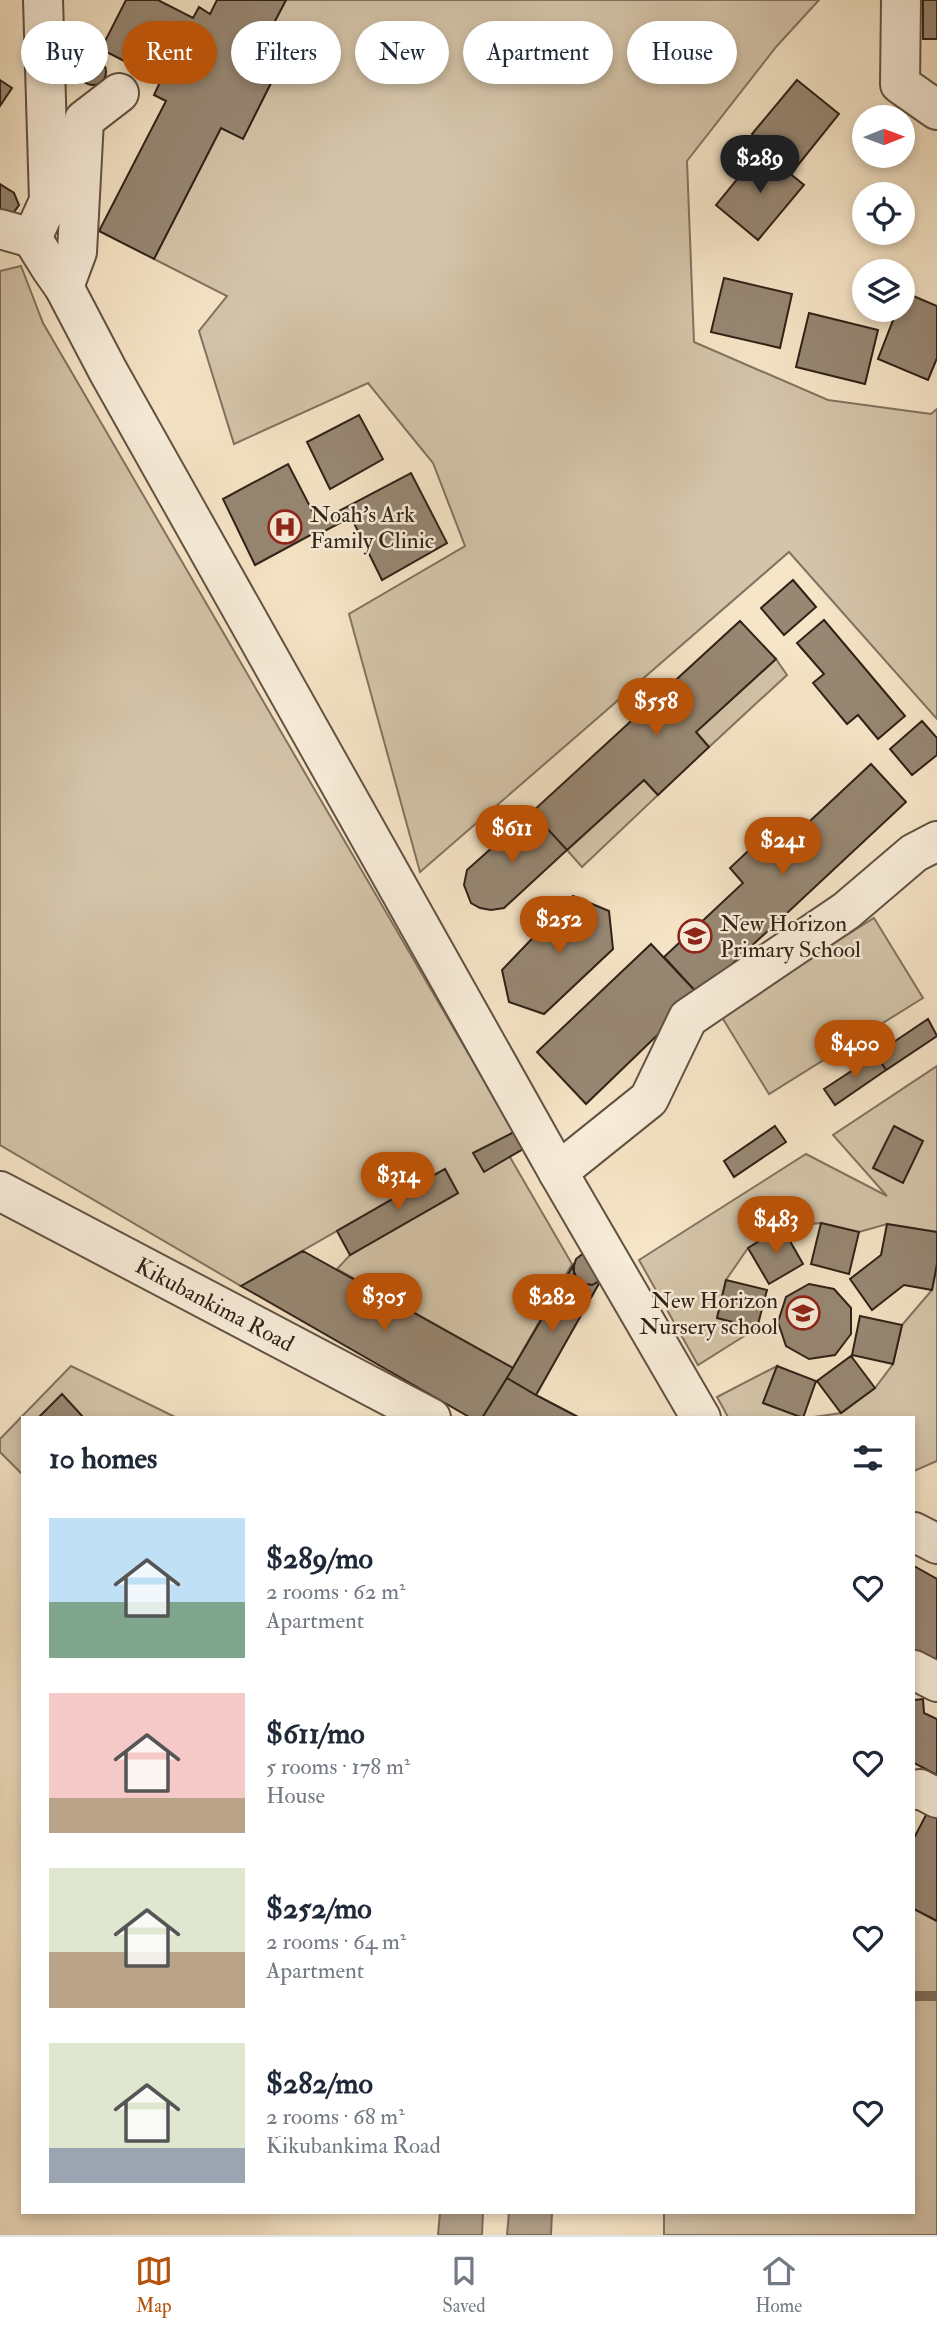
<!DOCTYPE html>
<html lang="en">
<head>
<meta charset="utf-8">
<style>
	:root { --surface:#fff; --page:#f6f6f7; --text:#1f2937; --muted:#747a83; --line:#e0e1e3; --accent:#b45309 }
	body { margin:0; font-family:"IM FELL Double Pica",serif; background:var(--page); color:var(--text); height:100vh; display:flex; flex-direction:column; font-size:26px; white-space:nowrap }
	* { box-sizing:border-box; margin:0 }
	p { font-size:23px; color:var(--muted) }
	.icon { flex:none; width:38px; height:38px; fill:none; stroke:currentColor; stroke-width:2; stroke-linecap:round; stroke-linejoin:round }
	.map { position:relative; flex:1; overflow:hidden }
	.panel { position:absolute; left:21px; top:1416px; width:894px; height:798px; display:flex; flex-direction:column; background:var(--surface); border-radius:0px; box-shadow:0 4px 10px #0003 }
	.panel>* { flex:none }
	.guide { position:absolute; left:21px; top:21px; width:896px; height:63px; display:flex; gap:14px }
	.needle { width:46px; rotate:89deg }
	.fabs { position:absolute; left:852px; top:105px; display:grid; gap:14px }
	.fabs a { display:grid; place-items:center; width:63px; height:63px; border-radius:50%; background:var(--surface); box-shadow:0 4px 10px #0003; font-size:35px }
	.price { position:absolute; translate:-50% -60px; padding:0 16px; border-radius:24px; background:var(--accent); color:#fff; font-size:23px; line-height:46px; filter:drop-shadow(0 2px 4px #0008) }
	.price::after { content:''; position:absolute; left:50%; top:42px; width:21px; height:16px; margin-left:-10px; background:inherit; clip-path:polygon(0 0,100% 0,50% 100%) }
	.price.current { background:#222; color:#fff }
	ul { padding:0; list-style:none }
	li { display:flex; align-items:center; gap:21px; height:175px; padding:0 28px }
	li span { display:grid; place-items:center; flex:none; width:196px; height:140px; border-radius:0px; color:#555 }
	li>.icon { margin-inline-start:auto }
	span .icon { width:84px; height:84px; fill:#fffc; stroke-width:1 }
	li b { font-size:30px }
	h2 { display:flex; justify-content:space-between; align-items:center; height:84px; padding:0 28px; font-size:30px }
	.chip { padding:0 24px; border-radius:32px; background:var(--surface); box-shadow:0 4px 10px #0003; font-size:24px; line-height:63px }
	.chip.current { background:var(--accent); color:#fff }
	.tab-bar { display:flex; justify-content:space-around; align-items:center; height:98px; border-top:2px solid var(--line); background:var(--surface); font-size:19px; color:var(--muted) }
	.tab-bar a { display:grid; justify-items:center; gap:4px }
	.tab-bar .current { color:var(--accent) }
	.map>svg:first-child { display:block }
	.green { fill:#d4c4a9; stroke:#827260; stroke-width:2 }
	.water { fill:#b3a28b; stroke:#7f6e5d; stroke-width:2 }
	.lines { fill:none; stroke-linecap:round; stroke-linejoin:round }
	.stream { stroke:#7f6e5d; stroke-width:10 }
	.building { fill:#978773; stroke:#302117; stroke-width:2 }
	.minor-casing { stroke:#625243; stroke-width:42 }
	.minor { stroke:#f9eedb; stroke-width:38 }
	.labels { text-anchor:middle; stroke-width:5; stroke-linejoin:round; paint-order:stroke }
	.poi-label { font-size:23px; fill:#302117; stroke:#f9eedb; text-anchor:start }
	.street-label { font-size:23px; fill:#302117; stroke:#f9eedb }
</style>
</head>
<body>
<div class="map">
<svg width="937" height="2235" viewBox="0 0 937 2235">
	<rect width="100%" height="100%" fill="#f6e5c7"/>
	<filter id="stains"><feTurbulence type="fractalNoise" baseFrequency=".00286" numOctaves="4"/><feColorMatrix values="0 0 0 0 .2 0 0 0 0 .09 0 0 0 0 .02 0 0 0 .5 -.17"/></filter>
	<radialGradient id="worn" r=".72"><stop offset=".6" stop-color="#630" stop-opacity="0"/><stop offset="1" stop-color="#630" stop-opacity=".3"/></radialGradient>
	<path class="green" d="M 286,0 L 819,0 L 776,47 L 687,161 L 694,342 L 828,400 L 931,414 L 937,409 L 937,719 L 789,552 L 420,872 L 349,614 L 465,546 L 433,463 L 368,383 L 234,444 L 199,331 L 227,296 L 154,259 L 221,128 L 243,138 L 287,52 L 265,40 Z
		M 21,266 L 43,323 L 514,1132 L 500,1140 L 572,1264 L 513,1368 L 337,1269 L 350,1255 L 458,1193 L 445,1169 L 241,1286 L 0,1145 L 0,271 Z
		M 776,659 L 787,675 L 709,747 L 696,732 Z
		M 644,780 L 658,795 L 582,867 L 567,850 Z
		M 874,918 L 923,998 L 769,1094 L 720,1014 Z
		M 937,1066 L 937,1232 L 887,1224 L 859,1232 L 821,1223 L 782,1227 L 748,1248 L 726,1280 L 717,1318 L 757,1328 L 698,1365 L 639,1260 L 806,1154 L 887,1196 L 833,1135 Z
		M 937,1264 L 937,1461 L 914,1471 L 914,1418 L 807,1418 L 841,1413 L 875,1388 L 893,1364 L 902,1325 L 932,1290 Z
		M 71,1366 L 175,1417 L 23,1418 L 23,1475 L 0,1452 L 0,1439 Z
		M 777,1366 L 763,1403 L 802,1417 L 728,1417 L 717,1397 Z
		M 914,1909 L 937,1921 L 937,2235 L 664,2235 L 664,2212 L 914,2212 Z"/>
	<path class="water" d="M 440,2212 L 483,2212 L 482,2235 L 438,2235 Z
		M 509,2212 L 552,2212 L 551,2235 L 507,2235 Z"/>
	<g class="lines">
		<path class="stream" d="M 914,1996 L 937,1996"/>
	</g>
	<path class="building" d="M 126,0 L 158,0 L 193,18 L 199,7 L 210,14 L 217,0 L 286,0 L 265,40 L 287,51 L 243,139 L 221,128 L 154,259 L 99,231 L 166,101 L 154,95 L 161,80 L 101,49 Z
		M 923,0 L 937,0 L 937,39 L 923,39 Z
		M80 72a13 13 0 1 1 26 0a13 13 0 1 1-26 0Z
		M 0,80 L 12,88 L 0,106 Z
		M 797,80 L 839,114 L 794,170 L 752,134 Z
		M 761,150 L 804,185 L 758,240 L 716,205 Z
		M 0,184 L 14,193 L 19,205 L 9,219 L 0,218 Z
		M 724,278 L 792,294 L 780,348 L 711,332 Z
		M 904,292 L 937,306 L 937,358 L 928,380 L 878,359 L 897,310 L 903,310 Z
		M 809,313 L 878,330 L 865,384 L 796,367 Z
		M 359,415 L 383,459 L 330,489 L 307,442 Z
		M 288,464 L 318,522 L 411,473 L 447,543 L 382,580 L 351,517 L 317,535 L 316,532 L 255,565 L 223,499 Z
		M 793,580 L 816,607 L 784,635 L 761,608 Z
		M 824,620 L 905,716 L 878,739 L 858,715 L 847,724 L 813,683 L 824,674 L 797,643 Z
		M 740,621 L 776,659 L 696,732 L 709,747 L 658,795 L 644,780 L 567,850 L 532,812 Z
		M 922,721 L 937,738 L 937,755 L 912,775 L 890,749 Z
		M 871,764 L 906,802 L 699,995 L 664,957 L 743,883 L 730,868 L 781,820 L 795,835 Z
		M 532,812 L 567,850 L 504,908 L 491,910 L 480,908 L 471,903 L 464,885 L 467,870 Z
		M 573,896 L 609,911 L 613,949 L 544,1014 L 509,1002 L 502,970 Z
		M 651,944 L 699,995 L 586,1104 L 537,1052 Z
		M 928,1019 L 937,1036 L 886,1070 L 876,1054 Z
		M 876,1055 L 886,1070 L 835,1105 L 824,1089 Z
		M 775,1126 L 786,1142 L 734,1177 L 724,1161 Z
		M 894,1126 L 923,1141 L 903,1183 L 873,1168 Z
		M 514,1132 L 523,1149 L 484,1172 L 473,1153 Z
		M 445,1169 L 458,1193 L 350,1255 L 337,1231 Z
		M 821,1223 L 859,1232 L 849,1274 L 811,1264 Z
		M 887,1224 L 937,1232 L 937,1264 L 932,1290 L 904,1285 L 872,1310 L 850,1279 L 881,1255 Z
		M 782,1227 L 803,1264 L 769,1284 L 748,1248 Z
		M 303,1251 L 513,1368 L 482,1418 L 471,1418 L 241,1286 Z
		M 585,1252 L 601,1280 L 592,1285 L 581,1283 L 577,1279 L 573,1269 L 576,1259 Z
		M 574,1264 L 574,1275 L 581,1283 L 592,1285 L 601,1280 L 536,1395 L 507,1378 Z
		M 726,1280 L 767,1290 L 757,1328 L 717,1318 Z
		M 809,1284 L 834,1289 L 851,1308 L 851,1334 L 835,1355 L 809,1359 L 786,1346 L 778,1322 L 786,1297 Z
		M 860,1316 L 902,1325 L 893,1364 L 852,1355 Z
		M 851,1356 L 875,1388 L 841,1413 L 817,1381 Z
		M 777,1366 L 816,1381 L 803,1418 L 763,1403 Z
		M 507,1378 L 536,1395 L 580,1418 L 482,1418 Z
		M 62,1394 L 84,1418 L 38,1418 Z
		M 914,1566 L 937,1579 L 937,1667 L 914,1654 Z
		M 923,1699 L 924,1713 L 937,1719 L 937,1775 L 914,1763 L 914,1700 Z
		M 927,1813 L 937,1818 L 937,1921 L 914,1909 L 914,1838 Z"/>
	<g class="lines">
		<defs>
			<g id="minor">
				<path d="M 901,0 L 900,84 L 937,110"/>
				<path d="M 0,229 L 32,238 L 50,267 L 64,287 L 108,371 L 558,1172 L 701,1418"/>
				<path d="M 32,238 L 49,201 L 43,0"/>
				<path d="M 64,287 L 77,252 L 84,120 L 119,93"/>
				<path d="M 558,1172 L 649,1099 L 688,1018 L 846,911 L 914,853 L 937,841"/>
				<path id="s1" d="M 0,1191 L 431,1418"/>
				<path d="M 914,1532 L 937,1544"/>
				<path d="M 914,1670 L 937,1682"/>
				<path d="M 914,1790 L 920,1789 L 937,1798"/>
			</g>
		</defs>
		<use href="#minor" class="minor-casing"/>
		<use href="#minor" class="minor"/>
	</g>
	<defs>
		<symbol id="hospital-ring" viewBox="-11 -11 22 22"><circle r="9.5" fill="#f9eedb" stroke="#8f2418" stroke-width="1.5"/><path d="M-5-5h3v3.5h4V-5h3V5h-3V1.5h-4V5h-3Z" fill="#8f2418"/></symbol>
		<symbol id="school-ring" viewBox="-11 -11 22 22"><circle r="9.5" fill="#f9eedb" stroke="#8f2418" stroke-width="1.5"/><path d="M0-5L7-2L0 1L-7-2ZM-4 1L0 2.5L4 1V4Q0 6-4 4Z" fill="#8f2418"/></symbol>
	</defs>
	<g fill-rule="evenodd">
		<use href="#hospital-ring" x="266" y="508" width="38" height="38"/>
		<use href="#school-ring" x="676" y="917" width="38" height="38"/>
		<use href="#school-ring" x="784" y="1294" width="38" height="38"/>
	</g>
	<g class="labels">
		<g class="poi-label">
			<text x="310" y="522">Noah's Ark<tspan x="310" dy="26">Family Clinic</tspan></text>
			<text x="720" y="931">New Horizon<tspan x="720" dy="26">Primary School</tspan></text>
			<text x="778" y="1308" text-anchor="end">New Horizon<tspan x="778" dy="26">Nursery school</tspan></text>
		</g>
		<g class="street-label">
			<text dy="8" stroke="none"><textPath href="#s1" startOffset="243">Kikubankima Road</textPath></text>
		</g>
	</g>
	<rect width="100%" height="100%" filter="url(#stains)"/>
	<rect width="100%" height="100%" fill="url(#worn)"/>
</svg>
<div class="fabs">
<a><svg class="needle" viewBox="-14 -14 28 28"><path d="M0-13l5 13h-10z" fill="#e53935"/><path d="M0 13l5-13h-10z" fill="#747a83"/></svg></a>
<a><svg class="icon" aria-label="locate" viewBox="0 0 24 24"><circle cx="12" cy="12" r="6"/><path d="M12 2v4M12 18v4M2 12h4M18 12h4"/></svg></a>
<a><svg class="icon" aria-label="layers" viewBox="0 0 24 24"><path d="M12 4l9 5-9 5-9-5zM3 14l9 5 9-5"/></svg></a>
</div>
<b class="price current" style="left:760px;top:195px">$289</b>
<b class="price" style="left:656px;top:738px">$558</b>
<b class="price" style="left:512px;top:865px">$611</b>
<b class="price" style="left:783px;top:877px">$241</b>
<b class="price" style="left:559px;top:956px">$252</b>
<b class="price" style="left:855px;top:1080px">$400</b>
<b class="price" style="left:398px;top:1212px">$314</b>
<b class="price" style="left:776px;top:1256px">$483</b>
<b class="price" style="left:384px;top:1333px">$305</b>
<b class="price" style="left:552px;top:1334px">$282</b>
<div class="guide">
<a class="chip">Buy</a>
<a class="chip current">Rent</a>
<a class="chip">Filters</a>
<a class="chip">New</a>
<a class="chip">Apartment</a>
<a class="chip">House</a>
</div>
<section class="panel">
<h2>10 homes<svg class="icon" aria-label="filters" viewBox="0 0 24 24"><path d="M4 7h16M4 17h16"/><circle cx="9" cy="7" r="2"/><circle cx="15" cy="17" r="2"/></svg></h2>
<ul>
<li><span style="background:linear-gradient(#bfe0f5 60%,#7fa58c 0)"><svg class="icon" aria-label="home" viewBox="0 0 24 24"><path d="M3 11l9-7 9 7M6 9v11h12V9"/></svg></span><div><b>$289/mo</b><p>2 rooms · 62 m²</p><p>Apartment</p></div><svg class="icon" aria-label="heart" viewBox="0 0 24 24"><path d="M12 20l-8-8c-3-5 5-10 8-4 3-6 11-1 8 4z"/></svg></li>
<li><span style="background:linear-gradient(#f6c9c9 75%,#b9a48a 0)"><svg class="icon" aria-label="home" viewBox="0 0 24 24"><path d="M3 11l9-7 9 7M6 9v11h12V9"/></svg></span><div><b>$611/mo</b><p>5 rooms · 178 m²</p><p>House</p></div><svg class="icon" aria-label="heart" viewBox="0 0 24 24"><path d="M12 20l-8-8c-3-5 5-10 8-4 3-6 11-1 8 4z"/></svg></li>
<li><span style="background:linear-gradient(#dfe7d0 60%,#b9a48a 0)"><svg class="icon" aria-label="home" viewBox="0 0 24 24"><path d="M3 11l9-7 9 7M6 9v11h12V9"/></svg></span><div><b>$252/mo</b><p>2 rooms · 64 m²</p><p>Apartment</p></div><svg class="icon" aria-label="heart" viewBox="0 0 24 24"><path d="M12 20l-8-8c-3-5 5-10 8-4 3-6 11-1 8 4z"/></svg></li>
<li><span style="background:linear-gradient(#dfe7d0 75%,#9aa5b1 0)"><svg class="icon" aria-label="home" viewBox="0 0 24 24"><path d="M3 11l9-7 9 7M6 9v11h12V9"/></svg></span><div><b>$282/mo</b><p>2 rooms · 68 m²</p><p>Kikubankima Road</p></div><svg class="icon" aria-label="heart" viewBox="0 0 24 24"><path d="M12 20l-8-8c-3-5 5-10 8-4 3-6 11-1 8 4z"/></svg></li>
</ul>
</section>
</div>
<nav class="tab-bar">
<a class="current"><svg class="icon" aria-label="map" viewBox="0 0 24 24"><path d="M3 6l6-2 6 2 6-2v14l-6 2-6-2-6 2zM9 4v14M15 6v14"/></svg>Map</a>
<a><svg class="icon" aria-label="saved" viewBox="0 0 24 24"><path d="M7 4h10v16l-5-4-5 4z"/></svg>Saved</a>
<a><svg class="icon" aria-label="home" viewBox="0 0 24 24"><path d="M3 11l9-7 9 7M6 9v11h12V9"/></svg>Home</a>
</nav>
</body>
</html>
